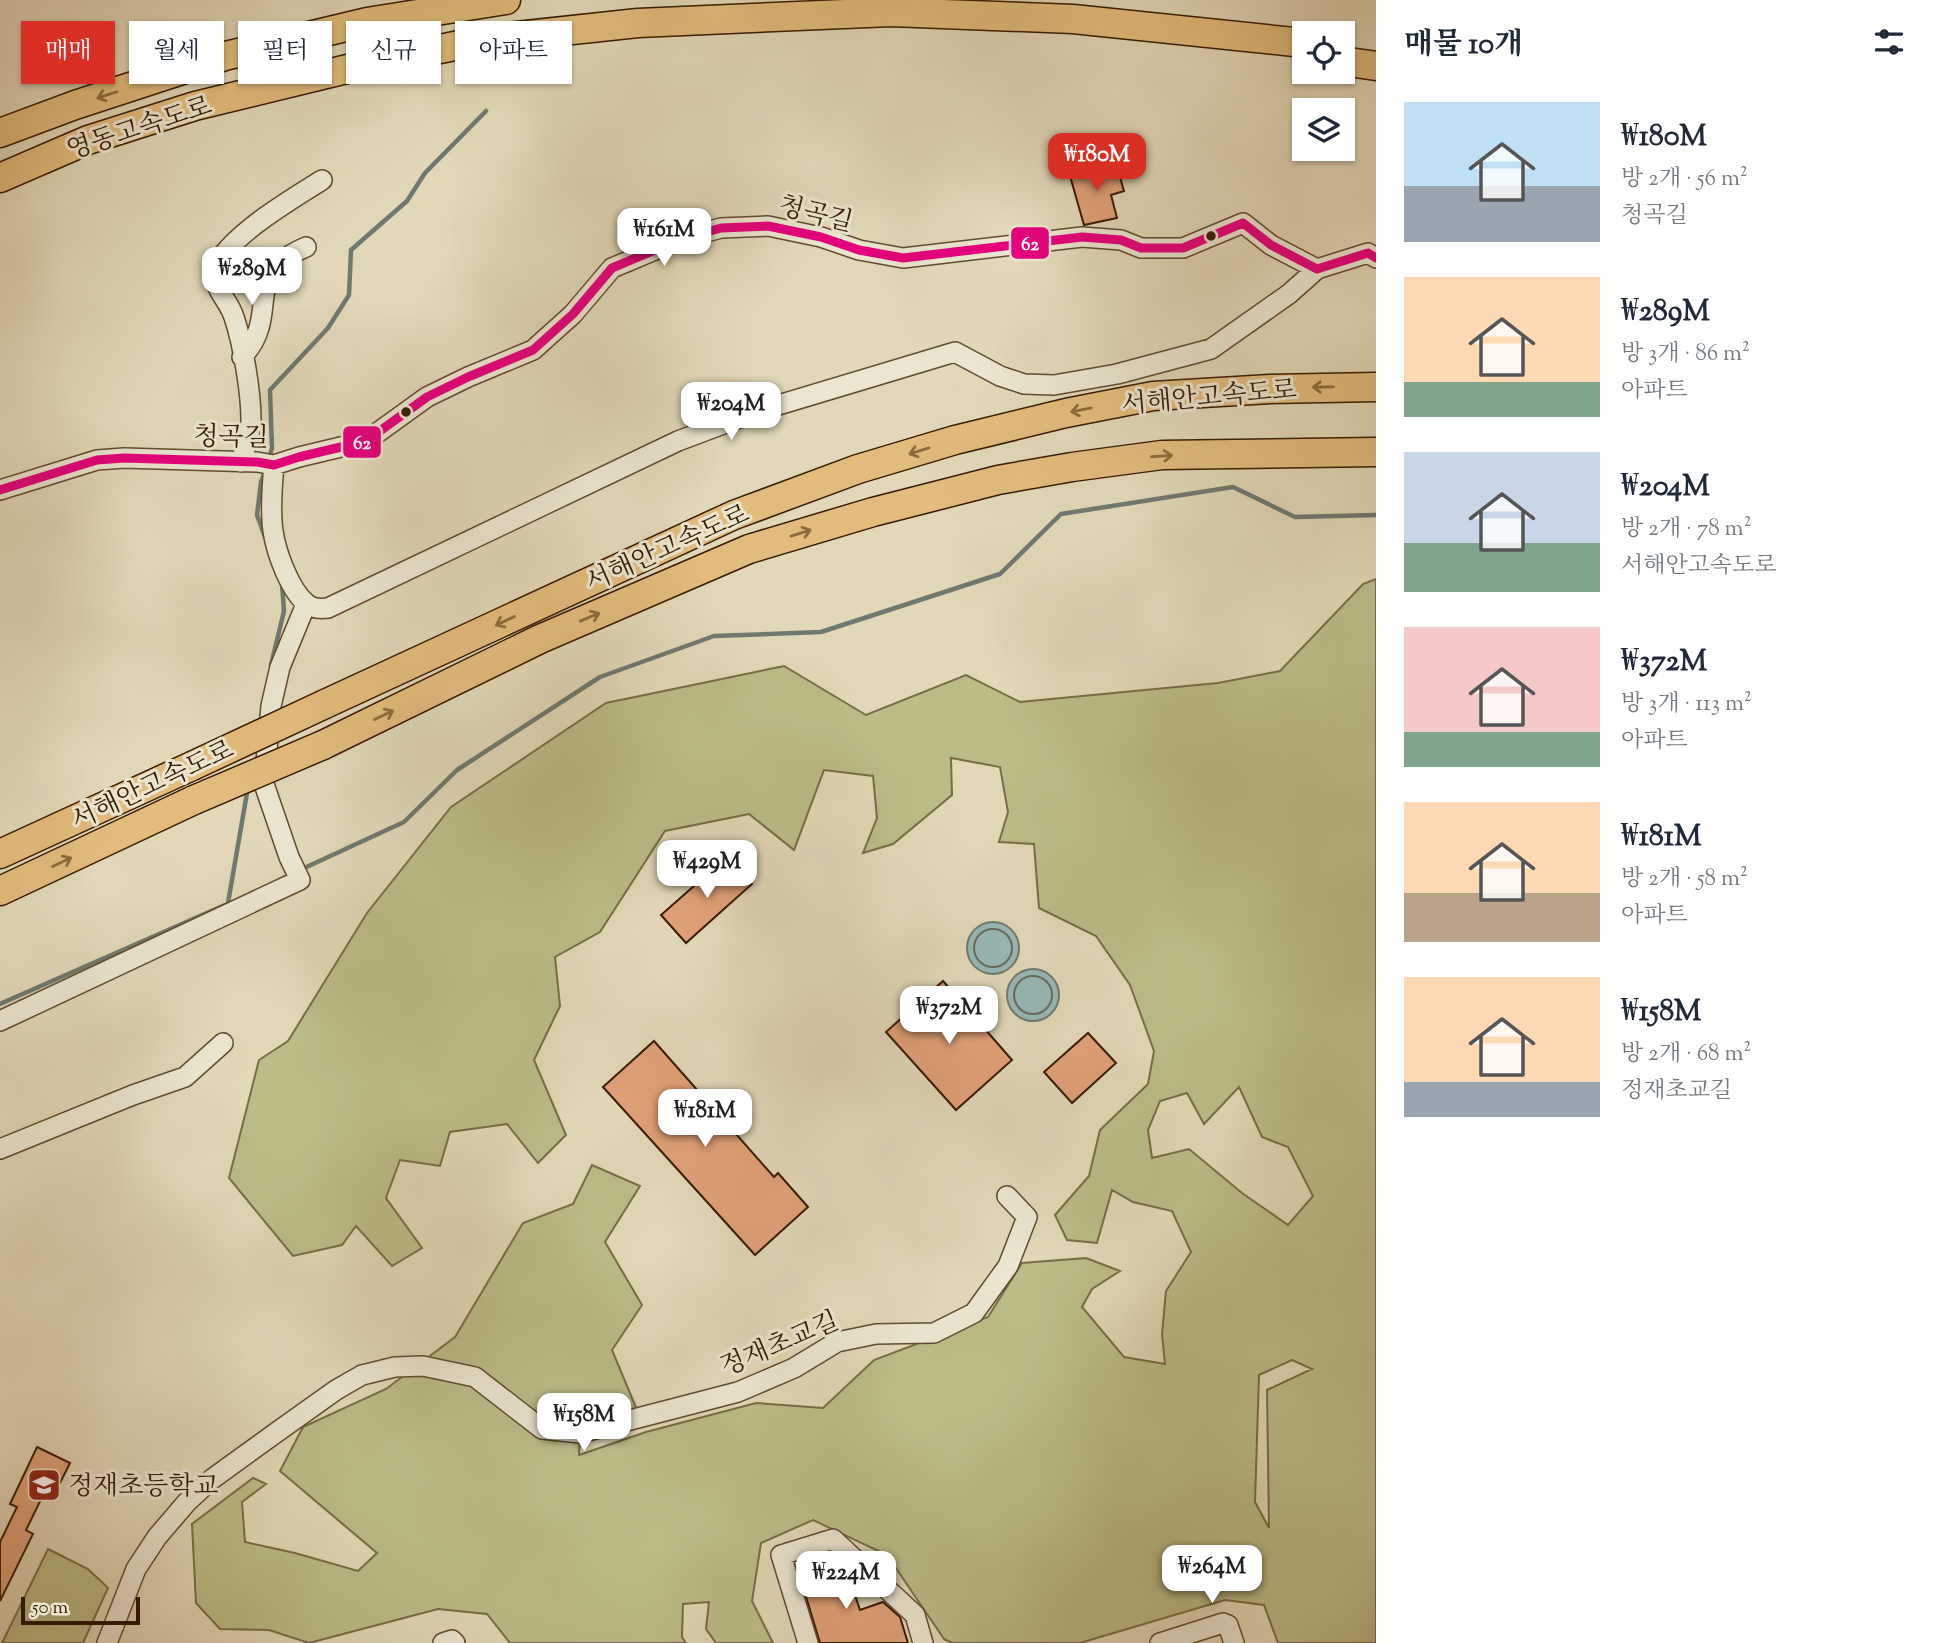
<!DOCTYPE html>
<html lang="ko">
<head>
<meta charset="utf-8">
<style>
	:root { --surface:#fff; --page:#f6f6f7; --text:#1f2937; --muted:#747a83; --accent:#d93025 }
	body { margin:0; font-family:"Sorts Mill Goudy","Noto Serif KR",serif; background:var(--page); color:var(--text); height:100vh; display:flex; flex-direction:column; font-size:26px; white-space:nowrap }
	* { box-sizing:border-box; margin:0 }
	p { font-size:23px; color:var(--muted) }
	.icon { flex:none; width:38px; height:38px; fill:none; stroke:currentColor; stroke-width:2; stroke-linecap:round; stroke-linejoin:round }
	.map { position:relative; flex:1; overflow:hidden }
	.sheet { display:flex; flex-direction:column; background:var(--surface); width:560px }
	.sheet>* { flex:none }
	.top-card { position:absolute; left:21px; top:21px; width:665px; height:63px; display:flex; gap:14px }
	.tools { position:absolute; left:1292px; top:21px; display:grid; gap:14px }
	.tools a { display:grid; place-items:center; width:63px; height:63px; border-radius:0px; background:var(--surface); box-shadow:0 2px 5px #0004; font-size:35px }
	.scale { position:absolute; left:21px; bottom:18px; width:119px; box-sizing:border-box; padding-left:7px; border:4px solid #361b01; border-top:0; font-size:19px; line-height:24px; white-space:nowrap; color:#361b01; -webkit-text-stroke:5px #ece6d0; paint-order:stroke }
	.price { position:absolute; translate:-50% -60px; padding:0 16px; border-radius:14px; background:#fff; color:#222; font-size:23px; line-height:46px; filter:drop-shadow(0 2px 4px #0008) }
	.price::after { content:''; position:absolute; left:50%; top:42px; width:21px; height:16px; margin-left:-10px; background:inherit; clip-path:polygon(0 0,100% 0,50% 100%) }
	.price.current { background:var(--accent); color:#fff }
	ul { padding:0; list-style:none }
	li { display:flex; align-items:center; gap:21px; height:175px; padding:0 28px }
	li span { display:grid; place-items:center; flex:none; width:196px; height:140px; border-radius:0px; color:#555 }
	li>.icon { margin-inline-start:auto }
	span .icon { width:84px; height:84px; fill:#fffc; stroke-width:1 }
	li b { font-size:30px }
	h2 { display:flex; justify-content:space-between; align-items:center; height:84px; padding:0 28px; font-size:30px }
	.pill { padding:0 24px; border-radius:0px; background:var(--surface); box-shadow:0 2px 5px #0004; font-size:24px; line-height:63px }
	.pill.current { background:var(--accent); color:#fff }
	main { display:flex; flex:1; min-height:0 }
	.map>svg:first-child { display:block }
	.green { fill:#bcbc89; stroke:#796c45; stroke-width:2; fill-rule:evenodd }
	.water { fill:#97b8b7; stroke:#70796e; stroke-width:2 }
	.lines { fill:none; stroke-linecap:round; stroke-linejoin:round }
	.shore { stroke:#666a5c; stroke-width:2 }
	.stream { stroke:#70796e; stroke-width:4.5 }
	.building { fill:#e1a178; stroke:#361b01; stroke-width:2 }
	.minor-casing { stroke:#614a2e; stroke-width:22 }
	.highway-casing { stroke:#361b01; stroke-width:31 }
	.minor { stroke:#ece6d0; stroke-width:19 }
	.highway { stroke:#e1bc7c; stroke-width:28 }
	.highway-bridge-casing { stroke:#361b01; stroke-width:31; stroke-linecap:butt }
	.highway-bridge { stroke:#e1bc7c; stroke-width:28 }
	.bus-1-casing { stroke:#ece6d0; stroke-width:14 }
	.bus-1 { stroke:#e5007d; stroke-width:9 }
	.oneway { stroke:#8c6c3e }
	.bus-dot { fill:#361b01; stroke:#ece6d0; stroke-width:2.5 }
	.labels { text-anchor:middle; stroke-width:6; stroke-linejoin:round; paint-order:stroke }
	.street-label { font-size:26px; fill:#361b01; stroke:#ece6d0 }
	.poi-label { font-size:26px; fill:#361b01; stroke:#ece6d0; text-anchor:start }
	.line-badge { stroke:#ece6d0; stroke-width:2.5 }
	.badge-label { font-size:19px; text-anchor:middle; font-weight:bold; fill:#fff }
</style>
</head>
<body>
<main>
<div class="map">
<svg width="1376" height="1643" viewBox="0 0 1376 1643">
	<rect width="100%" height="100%" fill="#e2d8b7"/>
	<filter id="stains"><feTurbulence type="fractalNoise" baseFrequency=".00286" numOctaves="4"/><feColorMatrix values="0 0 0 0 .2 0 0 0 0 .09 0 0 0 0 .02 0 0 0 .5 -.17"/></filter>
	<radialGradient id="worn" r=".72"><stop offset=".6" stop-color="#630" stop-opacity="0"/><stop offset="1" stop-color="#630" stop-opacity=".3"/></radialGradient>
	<path class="green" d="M 1376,579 L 1376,1643 L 1278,1643 L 1264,1605 L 1225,1600 L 1080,1643 L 952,1643 L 944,1639 L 887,1555 L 813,1520 L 761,1543 L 752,1601 L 773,1643 L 716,1643 L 706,1629 L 709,1602 L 683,1604 L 682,1637 L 686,1643 L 510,1643 L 487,1614 L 438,1609 L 309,1643 L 269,1630 L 220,1629 L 196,1603 L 192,1524 L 253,1478 L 266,1484 L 242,1502 L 245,1542 L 295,1553 L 358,1571 L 377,1553 L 280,1471 L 303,1427 L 386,1389 L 455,1337 L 523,1223 L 573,1204 L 592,1165 L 640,1186 L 605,1242 L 642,1305 L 612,1350 L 637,1410 L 581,1417 L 579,1455 L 646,1432 L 756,1403 L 823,1408 L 874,1360 L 988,1317 L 1022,1263 L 1086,1258 L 1120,1271 L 1092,1289 L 1082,1307 L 1124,1357 L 1165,1364 L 1162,1334 L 1166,1291 L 1191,1252 L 1172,1211 L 1133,1202 L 1112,1190 L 1097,1243 L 1067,1240 L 1055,1215 L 1089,1176 L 1100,1130 L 1148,1084 L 1154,1051 L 1130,985 L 1096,936 L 1039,908 L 1034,844 L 999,842 L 1008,812 L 1000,767 L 951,758 L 952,795 L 893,844 L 863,853 L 877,818 L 873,776 L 824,770 L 794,850 L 749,814 L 665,831 L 600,932 L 555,957 L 560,1006 L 534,1060 L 566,1135 L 538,1163 L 507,1124 L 450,1132 L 440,1166 L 400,1160 L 386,1198 L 422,1248 L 392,1266 L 356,1226 L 342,1245 L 293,1256 L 229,1178 L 259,1060 L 288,1041 L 367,913 L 451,807 L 606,703 L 784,666 L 866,715 L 966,675 L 1020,702 L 1218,683 L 1280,671 L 1363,584 ZM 1239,1087 L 1262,1137 L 1288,1147 L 1313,1196 L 1288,1225 L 1242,1193 L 1189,1149 L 1152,1158 L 1148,1130 L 1160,1101 L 1187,1093 L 1204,1124 ZM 1292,1360 L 1312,1369 L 1267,1390 L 1269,1528 L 1255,1502 L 1259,1375 Z
		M 48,1549 L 88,1569 L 108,1588 L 83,1643 L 2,1643 Z"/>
	<path class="water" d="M967 948a26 26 0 1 1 52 0a26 26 0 1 1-52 0Z
		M1007 995a26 26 0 1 1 52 0a26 26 0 1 1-52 0Z"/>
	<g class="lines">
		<path class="shore" d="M974 948a19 19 0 1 1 38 0a19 19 0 1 1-38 0Z
			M1014 995a19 19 0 1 1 38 0a19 19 0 1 1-38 0Z"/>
		<path class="stream" d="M 269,459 L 272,448 L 270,390 L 328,328 L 349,295 L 351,250 L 407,201 L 425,173 L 486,111
			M 265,471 L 261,482 L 257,515 L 265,537
			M 271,665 L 284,611 L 282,584
			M 300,870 L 404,822 L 457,770 L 600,677 L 714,636 L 821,632 L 1000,574 L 1061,514 L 1233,487 L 1295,517 L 1376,515
			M 228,903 L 248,787
			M 0,1004 L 225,905"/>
	</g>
	<path class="building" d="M 1116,163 L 1124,191 L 1111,195 L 1117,218 L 1084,225 L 1070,176 Z
		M 728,856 L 752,884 L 686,943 L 661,915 Z
		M 943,981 L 1012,1060 L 956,1110 L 886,1032 Z
		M 1088,1033 L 1116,1063 L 1072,1103 L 1044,1072 Z
		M 654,1041 L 774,1177 L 778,1173 L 808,1207 L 755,1255 L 603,1087 Z
		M 37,1447 L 70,1463 L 60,1483 L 51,1479 L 26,1530 L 33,1534 L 0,1601 L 0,1542 L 17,1507 L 10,1504 Z
		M 822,1559 L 827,1574 L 838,1571 L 843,1586 L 851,1583 L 860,1610 L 883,1602 L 900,1617 L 908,1643 L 820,1643 L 797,1567 Z"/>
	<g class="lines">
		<defs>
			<path id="minor" d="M 242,357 C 283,313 238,276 306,247
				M 241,462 C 245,448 251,434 251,420 C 251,392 243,344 234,317 C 227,297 215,293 214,268 C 233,233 289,201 322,180
				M 274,465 C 272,486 270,510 273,531 C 276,552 290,591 307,604 C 313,609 320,609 328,608 L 678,441 L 755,412 L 955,352 L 1000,376 L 1024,384 L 1054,385 L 1117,374 L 1211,349 L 1289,294 L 1317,269
				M 0,490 L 97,460 L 124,458 L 257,462 L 274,465 L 299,457 L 366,441 L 427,397 L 468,377 L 533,350 L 573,314 L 612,268 L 681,239 L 721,228 L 768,226 L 821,237 L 859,250 L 903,258 L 1082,237 L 1121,240 L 1141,248 L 1183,248 L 1243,223 L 1271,245 L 1317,269 L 1368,253 L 1376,258
				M 0,1021 L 300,880 L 289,857 L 264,784 L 271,706 L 280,667 L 306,604
				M 0,1149 L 133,1095 L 185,1077 L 223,1043
				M 107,1643 L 136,1569 L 157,1537 L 187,1502 L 212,1479 L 277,1432 L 336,1390 L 362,1375 L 395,1367 L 423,1366 L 475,1377 L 542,1429 L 580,1433 L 738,1392 L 794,1368 L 837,1342 L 876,1334 L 934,1333 L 974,1313 L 1008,1266 L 1027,1217 L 1007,1196
				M 443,1643 L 452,1640 L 455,1643
				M 808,1643 L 781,1555 L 833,1539 L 915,1615 L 923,1643
				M 1160,1643 L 1223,1623 L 1228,1625 L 1234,1643"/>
			<path id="highway" d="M 1342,61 L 1376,66
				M 0,133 L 75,105 L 225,56 L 367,22 L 506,0
				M 0,178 L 88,140 L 195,106 L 376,62 L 489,39 L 638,23 L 891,12 L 1073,19 L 1304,43
				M 325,704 L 734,515 L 858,469 L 955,440 L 1066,413 L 1153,396 L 1270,389 L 1376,387
				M 323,745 L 540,639 L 749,549 L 873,512 L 998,480 L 1072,467 L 1162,455 L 1376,452
				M 0,854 L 192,766
				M 0,891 L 194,800"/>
		</defs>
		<use href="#minor" class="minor-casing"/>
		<use href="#highway" class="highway-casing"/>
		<use href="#minor" class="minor"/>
		<use href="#highway" class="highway"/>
		<defs>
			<path id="highway-bridge" d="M 192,766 L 325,704
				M 194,800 L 323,745"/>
		</defs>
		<use href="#highway-bridge" class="highway-bridge-casing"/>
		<use href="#highway-bridge" class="highway-bridge"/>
		<defs>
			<path id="bus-1" d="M 0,490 L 97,460 L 124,458 L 257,462 L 274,465 L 299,457 L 366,441 L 427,397 L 468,377 L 533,350 L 573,314 L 612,268 L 681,239 L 721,228 L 768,226 L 821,237 L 859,250 L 903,258 L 1082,237 L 1121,240 L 1141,248 L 1183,248 L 1243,223 L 1271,245 L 1317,269 L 1368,253 L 1376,258"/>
		</defs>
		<use href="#bus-1" class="bus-1-casing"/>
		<use href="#bus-1" class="bus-1"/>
	</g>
	<defs><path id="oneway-shaft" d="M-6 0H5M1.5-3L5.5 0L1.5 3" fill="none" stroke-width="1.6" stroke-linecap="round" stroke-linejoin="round" transform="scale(1.75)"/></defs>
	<g class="oneway">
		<use href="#oneway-shaft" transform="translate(107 95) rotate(162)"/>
		<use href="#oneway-shaft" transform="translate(1323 387) rotate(179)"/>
		<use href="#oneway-shaft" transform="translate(1081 410) rotate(169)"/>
		<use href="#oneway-shaft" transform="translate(919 451) rotate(163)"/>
		<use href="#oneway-shaft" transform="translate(1162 456) rotate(-4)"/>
		<use href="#oneway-shaft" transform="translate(801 533) rotate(-17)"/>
		<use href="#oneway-shaft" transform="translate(590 617) rotate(-23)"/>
		<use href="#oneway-shaft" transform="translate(505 621) rotate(155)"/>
		<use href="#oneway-shaft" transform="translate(384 715) rotate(-26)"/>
		<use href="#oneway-shaft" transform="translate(62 862) rotate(-25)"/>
	</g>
	<defs>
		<symbol id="school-square" viewBox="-11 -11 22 22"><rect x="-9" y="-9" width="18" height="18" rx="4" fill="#8f2418" stroke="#ece6d0"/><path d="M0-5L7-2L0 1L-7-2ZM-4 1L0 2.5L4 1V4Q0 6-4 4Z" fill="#fff"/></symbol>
	</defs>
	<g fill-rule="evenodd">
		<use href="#school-square" x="25" y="1466" width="38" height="38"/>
	</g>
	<g class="bus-dot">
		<circle cx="1211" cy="236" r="6"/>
		<circle cx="406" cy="412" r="6"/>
	</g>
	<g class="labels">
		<g class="street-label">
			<text transform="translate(139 127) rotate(-18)" y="9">영동고속도로</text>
			<text transform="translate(816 213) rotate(14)" y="9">청곡길</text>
			<text transform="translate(1209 396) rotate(-5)" y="9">서해안고속도로</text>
			<text transform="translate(231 436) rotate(1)" y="9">청곡길</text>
			<text transform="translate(667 547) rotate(-24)" y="9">서해안고속도로</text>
			<text transform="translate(152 784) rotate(-25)" y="9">서해안고속도로</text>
			<text transform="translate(779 1343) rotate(-23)" y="9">정재초교길</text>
		</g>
		<g class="poi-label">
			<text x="68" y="1494">정재초등학교</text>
		</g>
	</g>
	<g class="line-badge">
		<rect x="1010" y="226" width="40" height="34" rx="7" fill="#e5007d"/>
		<rect x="342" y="425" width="40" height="34" rx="7" fill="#e5007d"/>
	</g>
	<g class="badge-label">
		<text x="1030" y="250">62</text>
		<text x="362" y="449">62</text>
	</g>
	<rect width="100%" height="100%" filter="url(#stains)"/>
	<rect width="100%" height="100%" fill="url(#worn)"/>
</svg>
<div class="tools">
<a><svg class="icon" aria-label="locate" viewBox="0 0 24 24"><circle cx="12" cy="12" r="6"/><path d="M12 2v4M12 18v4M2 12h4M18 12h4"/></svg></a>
<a><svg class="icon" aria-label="layers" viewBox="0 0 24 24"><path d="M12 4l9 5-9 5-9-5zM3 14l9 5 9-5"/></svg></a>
</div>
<div class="scale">50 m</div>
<b class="price current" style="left:1097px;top:193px">₩180M</b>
<b class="price" style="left:664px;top:268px">₩161M</b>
<b class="price" style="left:252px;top:307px">₩289M</b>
<b class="price" style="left:731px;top:442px">₩204M</b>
<b class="price" style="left:707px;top:900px">₩429M</b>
<b class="price" style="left:949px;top:1046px">₩372M</b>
<b class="price" style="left:705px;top:1149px">₩181M</b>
<b class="price" style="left:584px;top:1453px">₩158M</b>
<b class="price" style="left:1212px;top:1605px">₩264M</b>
<b class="price" style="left:846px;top:1611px">₩224M</b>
<div class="top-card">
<a class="pill current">매매</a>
<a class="pill">월세</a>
<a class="pill">필터</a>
<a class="pill">신규</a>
<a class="pill">아파트</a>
</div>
</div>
<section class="sheet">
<h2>매물 10개<svg class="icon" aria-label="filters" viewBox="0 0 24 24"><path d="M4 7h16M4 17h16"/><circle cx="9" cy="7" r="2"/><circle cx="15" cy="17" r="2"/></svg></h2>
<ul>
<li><span style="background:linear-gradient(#bfe0f5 60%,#9aa5b1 0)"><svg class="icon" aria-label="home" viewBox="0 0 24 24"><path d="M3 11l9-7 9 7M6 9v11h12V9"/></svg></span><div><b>₩180M</b><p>방 2개 · 56 m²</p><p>청곡길</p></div></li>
<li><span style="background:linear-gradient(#ffd9b3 75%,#7fa58c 0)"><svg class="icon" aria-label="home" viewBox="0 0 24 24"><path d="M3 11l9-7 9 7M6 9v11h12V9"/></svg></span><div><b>₩289M</b><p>방 3개 · 86 m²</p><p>아파트</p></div></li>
<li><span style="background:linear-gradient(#c9d6e8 65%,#7fa58c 0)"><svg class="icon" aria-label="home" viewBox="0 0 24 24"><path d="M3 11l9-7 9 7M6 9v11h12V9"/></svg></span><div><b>₩204M</b><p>방 2개 · 78 m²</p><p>서해안고속도로</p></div></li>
<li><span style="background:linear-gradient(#f6c9c9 75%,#7fa58c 0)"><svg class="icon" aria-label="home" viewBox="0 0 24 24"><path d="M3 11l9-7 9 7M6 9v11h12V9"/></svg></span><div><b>₩372M</b><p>방 3개 · 113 m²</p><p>아파트</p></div></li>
<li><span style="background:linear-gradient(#ffd9b3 65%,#b9a48a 0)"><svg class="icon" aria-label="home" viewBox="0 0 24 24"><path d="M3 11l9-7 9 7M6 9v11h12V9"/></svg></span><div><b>₩181M</b><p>방 2개 · 58 m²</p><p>아파트</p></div></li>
<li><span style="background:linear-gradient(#ffd9b3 75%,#9aa5b1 0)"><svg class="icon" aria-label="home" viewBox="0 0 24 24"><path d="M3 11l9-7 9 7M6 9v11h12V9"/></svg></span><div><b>₩158M</b><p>방 2개 · 68 m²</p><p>정재초교길</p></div></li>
</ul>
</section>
</main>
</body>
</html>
